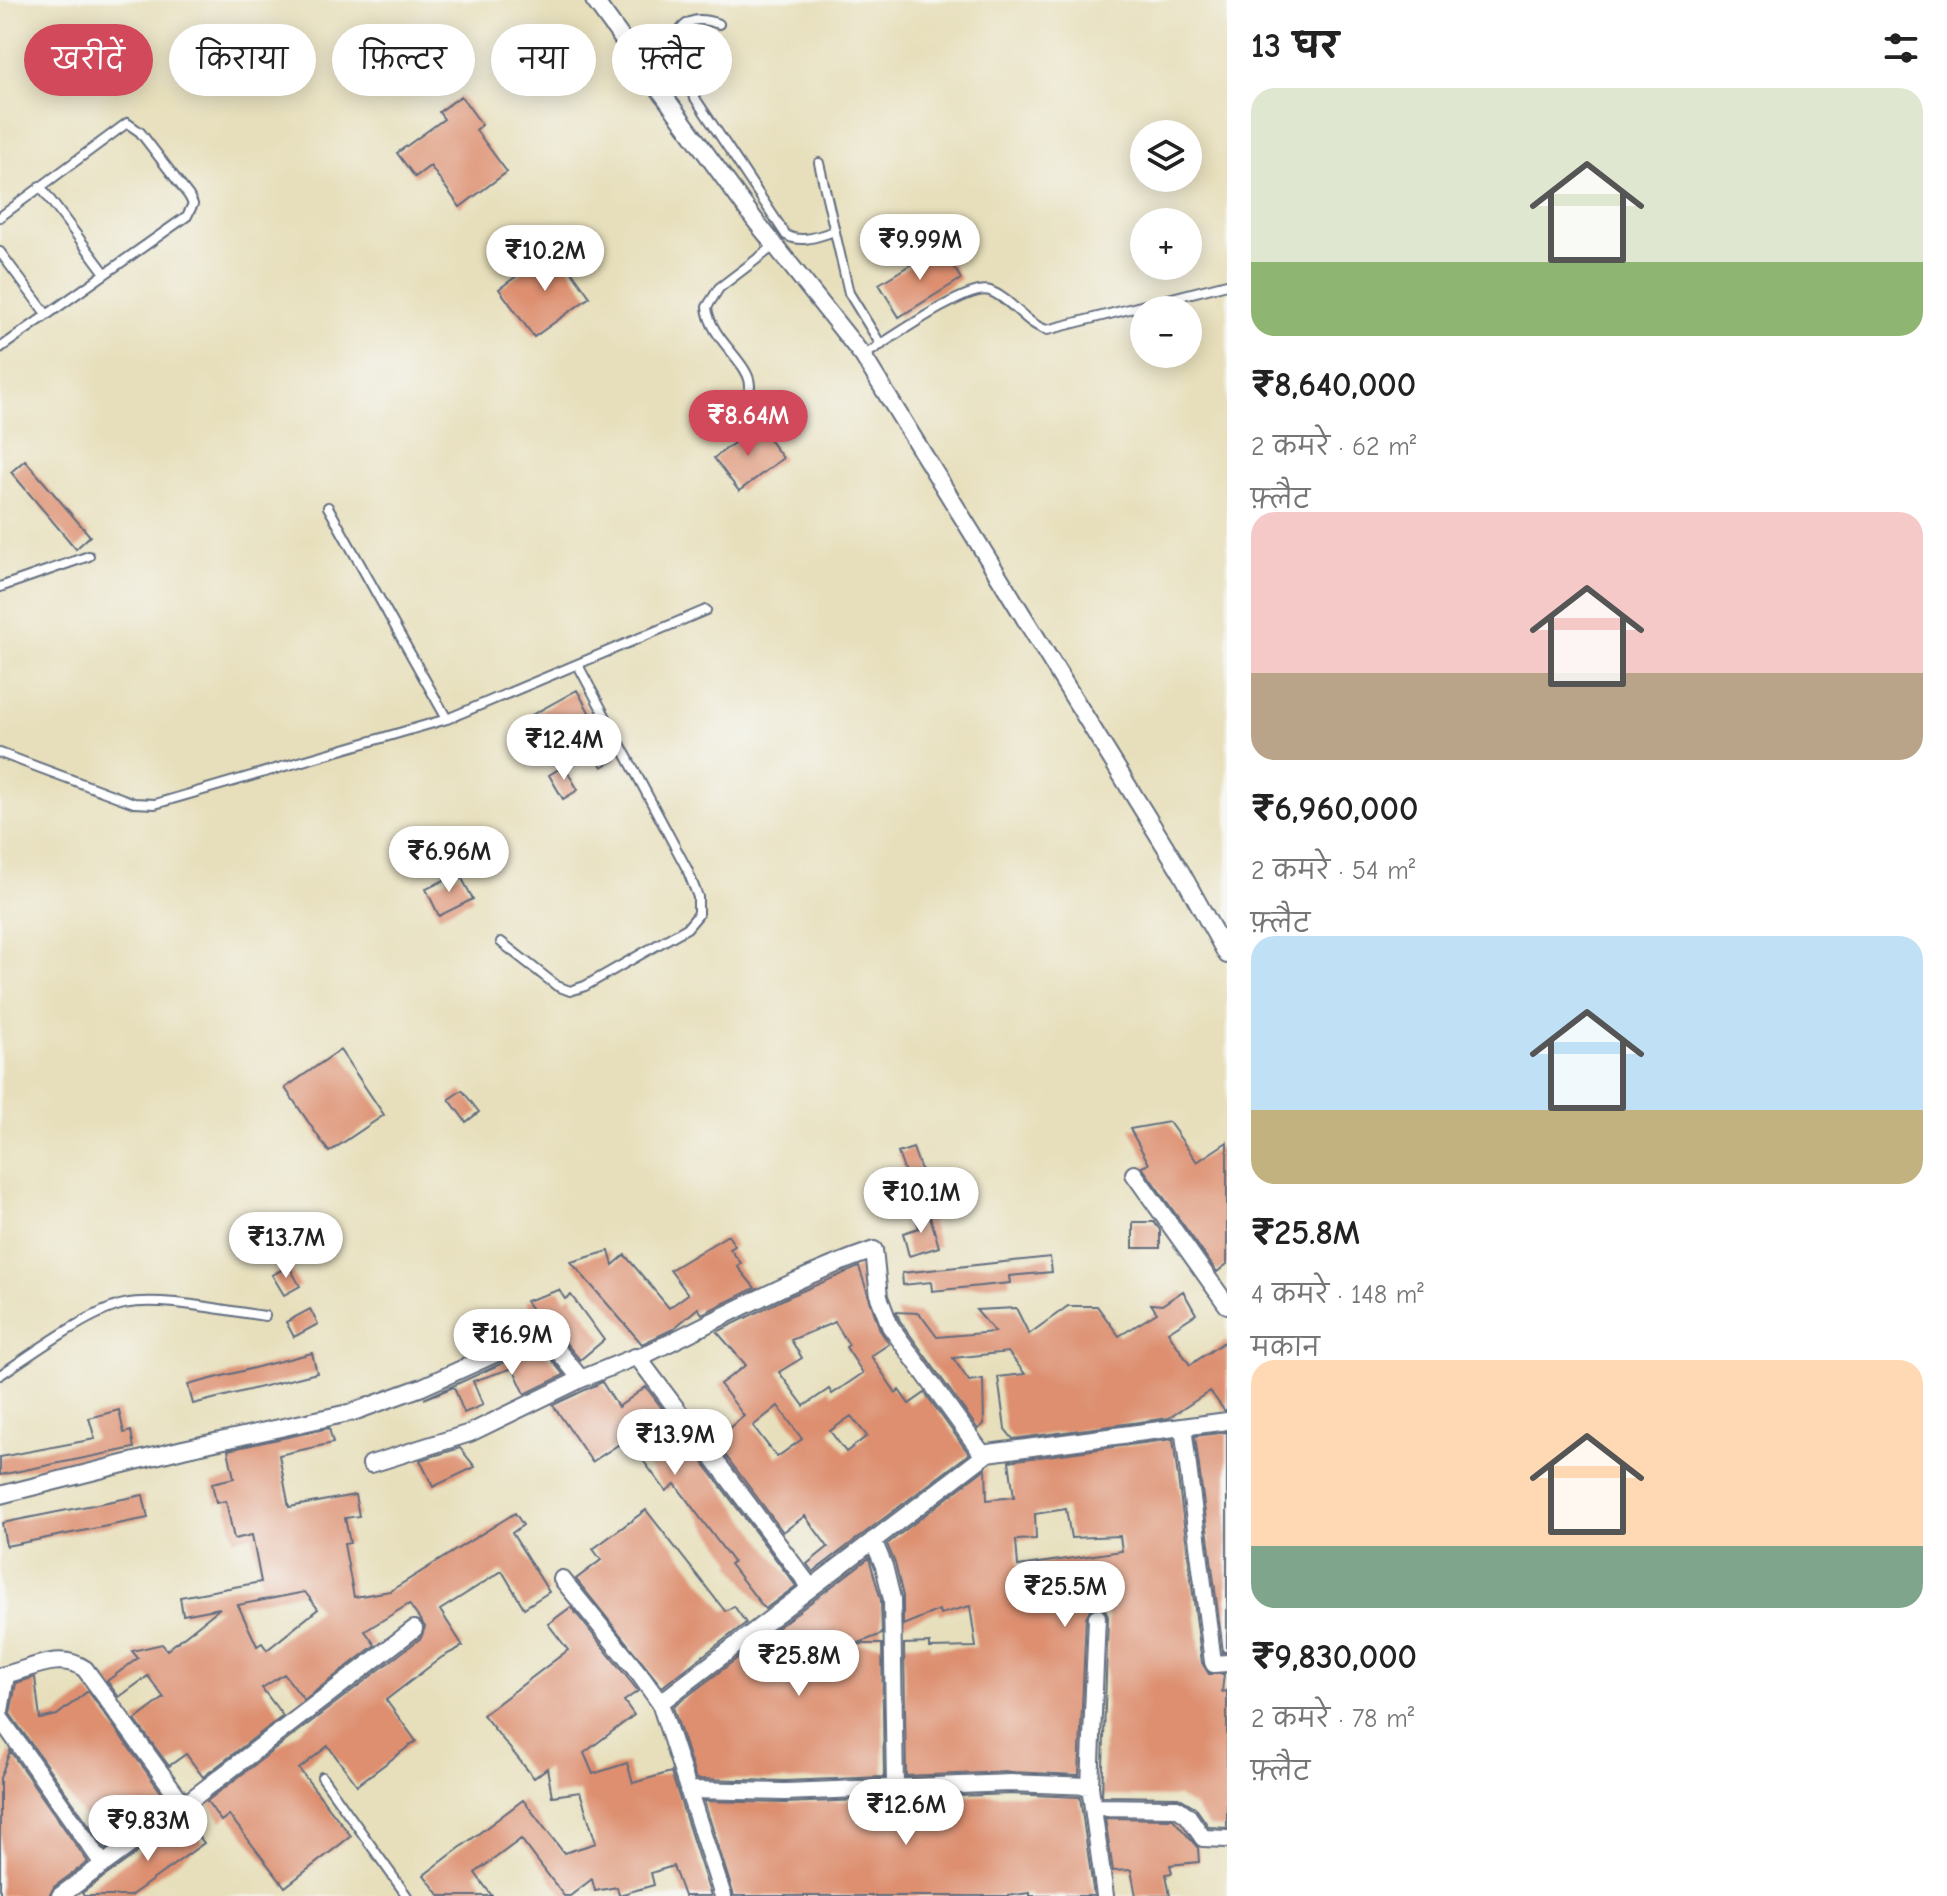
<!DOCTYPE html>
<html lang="hi">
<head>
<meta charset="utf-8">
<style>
	:root { --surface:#fff; --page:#f2f2f2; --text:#222; --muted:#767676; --accent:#d1495b }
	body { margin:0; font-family:"Comic Neue","Playpen Sans Deva",sans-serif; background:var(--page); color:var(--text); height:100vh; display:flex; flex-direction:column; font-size:30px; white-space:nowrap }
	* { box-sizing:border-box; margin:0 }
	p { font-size:26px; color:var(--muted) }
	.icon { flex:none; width:44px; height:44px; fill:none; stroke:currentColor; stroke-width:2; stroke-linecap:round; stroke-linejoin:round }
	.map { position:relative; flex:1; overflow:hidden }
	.drawer { display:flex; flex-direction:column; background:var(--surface); width:720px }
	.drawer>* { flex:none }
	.top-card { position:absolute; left:24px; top:24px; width:760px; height:72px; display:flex; gap:16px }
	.fabs { position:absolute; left:1130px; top:120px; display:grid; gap:16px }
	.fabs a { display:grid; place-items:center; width:72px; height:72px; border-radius:50%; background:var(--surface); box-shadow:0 4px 20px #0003; font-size:40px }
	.price { position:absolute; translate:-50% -68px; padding:0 18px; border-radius:28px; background:#fff; color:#222; font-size:26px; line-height:52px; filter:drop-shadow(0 2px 4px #0008) }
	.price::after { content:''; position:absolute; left:50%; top:48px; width:24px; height:18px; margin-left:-12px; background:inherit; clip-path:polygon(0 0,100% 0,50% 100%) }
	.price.on { background:var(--accent); color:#fff }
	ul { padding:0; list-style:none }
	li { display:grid; align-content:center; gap:16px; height:424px; padding:0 24px }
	li span { display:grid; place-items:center; height:248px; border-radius:24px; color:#555 }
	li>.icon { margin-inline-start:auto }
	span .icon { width:144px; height:144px; fill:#fffc; stroke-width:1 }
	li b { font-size:34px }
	h2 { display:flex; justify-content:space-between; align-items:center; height:96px; padding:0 24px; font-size:34px }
	.chip { padding:0 28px; border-radius:36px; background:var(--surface); box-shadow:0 4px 20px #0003; font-size:28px; line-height:72px }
	.chip.on { background:var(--accent); color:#fff }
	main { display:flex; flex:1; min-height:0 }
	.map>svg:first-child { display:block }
	.building { fill:#dd8f6f; fill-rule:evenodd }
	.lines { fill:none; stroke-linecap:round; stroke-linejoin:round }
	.service-casing { stroke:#626d7f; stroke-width:12 }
	.minor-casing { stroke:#626d7f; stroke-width:20 }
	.service { stroke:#fff; stroke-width:8 }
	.minor { stroke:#fff; stroke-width:16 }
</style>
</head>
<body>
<main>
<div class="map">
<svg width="1227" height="1896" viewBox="0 0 1227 1896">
	<rect width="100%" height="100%" fill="#f6f6f2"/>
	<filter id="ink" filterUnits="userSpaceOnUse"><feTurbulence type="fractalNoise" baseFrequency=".0125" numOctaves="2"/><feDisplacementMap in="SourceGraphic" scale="16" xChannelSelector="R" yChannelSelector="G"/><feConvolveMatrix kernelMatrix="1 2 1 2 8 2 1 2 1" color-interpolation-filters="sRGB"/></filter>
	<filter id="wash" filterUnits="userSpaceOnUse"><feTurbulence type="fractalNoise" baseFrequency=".006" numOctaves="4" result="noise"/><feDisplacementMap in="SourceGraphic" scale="32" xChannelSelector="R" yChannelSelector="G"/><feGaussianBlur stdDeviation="1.8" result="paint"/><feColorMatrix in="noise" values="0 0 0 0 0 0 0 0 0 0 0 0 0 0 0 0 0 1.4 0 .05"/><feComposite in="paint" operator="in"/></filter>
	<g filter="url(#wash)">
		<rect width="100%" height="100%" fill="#e7dfbb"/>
		<g id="blocks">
			<path class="building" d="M 461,96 L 482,125 L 476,130 L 507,172 L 460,207 L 430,166 L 415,177 L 397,153 L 444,119 L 439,112 Z
				M 941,246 L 961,279 L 899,317 L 879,284 Z
				M 555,248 L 590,297 L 534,337 L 499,289 Z
				M 758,425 L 783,458 L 739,491 L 714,458 Z
				M 25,460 L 90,536 L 76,549 L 11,472 Z
				M 577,690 L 615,760 L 602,767 L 586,738 L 552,756 L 532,715 Z
				M 564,766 L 578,790 L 563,799 L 549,775 Z
				M 459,873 L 473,899 L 439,916 L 426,889 Z
				M 340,1050 L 384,1115 L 329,1152 L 285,1088 Z
				M 462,1090 L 479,1112 L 466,1122 L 449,1099 Z
				M 1169,1122 L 1197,1162 L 1227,1142 L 1227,1264 L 1217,1272 L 1142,1167 L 1149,1164 L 1130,1129 Z
				M 913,1148 L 933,1203 L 918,1209 L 898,1153 Z
				M 928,1209 L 939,1247 L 909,1256 L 903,1233 L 919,1228 L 914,1213 Z
				M 1133,1222 L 1154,1222 L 1160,1230 L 1160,1248 L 1133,1248 Z
				M 728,1235 L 735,1246 L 730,1249 L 741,1263 L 737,1266 L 755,1288 L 702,1314 L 698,1308 L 673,1329 L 642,1344 L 571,1262 L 609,1251 L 613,1265 L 625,1255 L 669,1308 L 688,1294 L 670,1270 Z
				M 1050,1257 L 1052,1272 L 1009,1276 L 1010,1283 L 932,1291 L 931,1282 L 903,1285 L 902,1273 Z
				M 289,1266 L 300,1286 L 284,1295 L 272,1275 Z
				M 859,1267 L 880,1330 L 889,1344 L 871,1356 L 896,1393 L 899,1390 L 909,1404 L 925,1393 L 969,1454 L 813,1572 L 807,1564 L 828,1547 L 805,1516 L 783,1532 L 714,1440 L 744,1416 L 720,1384 L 746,1365 L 717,1332 L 788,1297 ZM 835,1322 L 849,1345 L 846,1347 L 863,1373 L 832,1394 L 829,1389 L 804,1406 L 779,1372 L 802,1358 L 791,1340 ZM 778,1406 L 802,1439 L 777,1457 L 753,1426 ZM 851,1416 L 867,1436 L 846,1452 L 830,1431 Z
				M 559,1290 L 565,1299 L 571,1295 L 604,1340 L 580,1360 L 554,1329 L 541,1322 L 526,1301 Z
				M 1183,1291 L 1196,1314 L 1168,1332 L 1190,1365 L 1227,1340 L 1227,1410 L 1224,1410 L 1210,1391 L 1169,1418 L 1013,1439 L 1005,1429 L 998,1377 L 1025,1374 L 1008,1352 L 953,1358 L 969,1381 L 983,1379 L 984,1424 L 978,1429 L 900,1321 L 896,1312 L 919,1313 L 937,1337 L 995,1332 L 976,1310 L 1016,1308 L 1029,1334 L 1068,1306 L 1097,1306 L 1119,1336 L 1157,1313 L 1151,1304 L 1162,1305 Z
				M 310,1309 L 318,1324 L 294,1337 L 286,1322 Z
				M 540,1346 L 564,1375 L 525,1394 L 513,1368 L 473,1381 L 483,1405 L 464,1413 L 454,1387 L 424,1399 Z
				M 312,1353 L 317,1373 L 193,1404 L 188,1385 Z
				M 602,1382 L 618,1407 L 646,1387 L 796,1586 L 765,1609 L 730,1564 L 733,1562 L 675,1484 L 666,1491 L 627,1439 L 592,1462 L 553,1405 Z
				M 119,1410 L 124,1433 L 131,1431 L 134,1448 L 0,1475 L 0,1457 L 95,1439 L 89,1418 Z
				M 329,1428 L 333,1443 L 279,1455 L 289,1507 L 355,1495 L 359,1516 L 345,1518 L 350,1543 L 344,1544 L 354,1597 L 390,1591 L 515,1513 L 523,1525 L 512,1533 L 549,1592 L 524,1608 L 502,1571 L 440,1610 L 463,1646 L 442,1657 L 386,1700 L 416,1741 L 357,1785 L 328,1746 L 299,1769 L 351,1836 L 285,1887 L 229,1815 L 221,1821 L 207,1801 L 421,1638 L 425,1627 L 409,1604 L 365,1631 L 375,1645 L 304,1700 L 284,1674 L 262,1688 L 283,1716 L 203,1777 L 186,1754 L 169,1766 L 135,1720 L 164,1698 L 148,1676 L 119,1697 L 107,1681 L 138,1658 L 132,1651 L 162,1644 L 167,1650 L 220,1608 L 183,1615 L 180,1597 L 261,1582 L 252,1535 L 234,1539 L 226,1501 L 216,1503 L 212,1483 L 234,1478 L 228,1450 ZM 305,1592 L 318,1609 L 267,1650 L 262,1643 L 257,1646 L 238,1605 Z
				M 1227,1432 L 1227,1652 L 1223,1652 L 1195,1436 Z
				M 1173,1439 L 1202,1663 L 1209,1674 L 1224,1674 L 1222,1692 L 1227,1691 L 1227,1828 L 1209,1827 L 1195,1807 L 1178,1797 L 1102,1796 L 1108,1617 L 1106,1611 L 1098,1606 L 1091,1608 L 1086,1617 L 1079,1775 L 1010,1772 L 906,1776 L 904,1644 L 930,1643 L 930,1648 L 976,1647 L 970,1606 L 940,1614 L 939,1610 L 903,1625 L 903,1596 L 895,1563 L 887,1544 L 986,1468 L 987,1500 L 1014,1497 L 1009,1461 ZM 1066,1509 L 1071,1538 L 1120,1536 L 1122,1551 L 1018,1566 L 1016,1540 L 1036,1539 L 1035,1514 Z
				M 460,1448 L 475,1467 L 433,1487 L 420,1460 Z
				M 143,1495 L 148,1518 L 6,1546 L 2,1523 Z
				M 646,1510 L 725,1611 L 734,1606 L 746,1623 L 662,1687 L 576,1579 L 601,1560 L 593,1549 Z
				M 869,1558 L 881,1600 L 882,1634 L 856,1644 L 882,1644 L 884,1777 L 785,1781 L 696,1779 L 673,1707 L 739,1657 L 744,1656 L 744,1665 L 775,1663 L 781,1671 L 773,1631 Z
				M 571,1607 L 638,1691 L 624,1701 L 634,1715 L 584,1753 L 593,1774 L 627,1763 L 633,1783 L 671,1772 L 711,1896 L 684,1896 L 673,1866 L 651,1873 L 654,1885 L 619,1895 L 617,1887 L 595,1891 L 592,1879 L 570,1896 L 564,1896 L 521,1839 L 475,1873 L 492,1896 L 440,1896 L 424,1875 L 523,1800 L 564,1853 L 596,1843 L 580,1792 L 552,1796 L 547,1768 L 534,1778 L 483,1715 L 568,1650 L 548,1624 Z
				M 35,1677 L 40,1719 L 57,1715 L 88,1691 L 169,1803 L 106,1849 L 10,1714 L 16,1683 Z
				M 10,1751 L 88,1862 L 54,1887 L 49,1896 L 0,1896 L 0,1778 Z
				M 1010,1794 L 1080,1797 L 1094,1896 L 1030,1896 L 1030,1893 L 1007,1896 L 734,1896 L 704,1801 L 785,1803 Z
				M 185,1818 L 204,1843 L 130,1896 L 84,1896 L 82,1893 Z
				M 1105,1818 L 1173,1819 L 1198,1848 L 1199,1862 L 1170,1865 L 1172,1873 L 1166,1874 L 1170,1896 L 1136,1896 L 1131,1870 L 1113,1871 Z"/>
		</g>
	</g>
	<g filter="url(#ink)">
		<use href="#blocks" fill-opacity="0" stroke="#626d7f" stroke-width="2"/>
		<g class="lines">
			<defs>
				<path id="service" d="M 719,24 C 713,22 706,20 700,20 C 678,20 669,48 673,65 L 786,235 C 802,244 818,236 835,231
					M 819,163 L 849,293 L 881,345
					M 40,186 L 105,273
					M 0,217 L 127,123 L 140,132 L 189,196 L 193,204 L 187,216 L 0,348
					M 0,252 L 47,315
					M 863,356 C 886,342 968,283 990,291 C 1012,299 1025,324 1047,330 L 1227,284
					M 708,419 C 801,386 711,355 707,307 L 719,288 L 774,246
					M 328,507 L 447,719
					M 0,587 L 89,556
					M 0,753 L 134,803 L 155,804 L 447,719 L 706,610
					M 501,942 L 557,986 L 570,991 L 585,986 L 687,928 L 698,915 L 698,897 L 687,869 L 578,665
					M 0,1375 C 32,1354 88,1312 124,1304 C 161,1296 226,1311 265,1316
					M 322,1777 L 407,1896"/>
				<path id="minor" d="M 594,0 L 754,219 L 863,356 L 1181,872 L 1227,955
					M 1134,1174 L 1227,1305
					M 638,1358 C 716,1321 792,1278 874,1250 L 879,1297 L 890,1326 L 984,1456
					M 1183,1427 L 1213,1662 L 1214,1664 L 1227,1663
					M 371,1464 L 470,1433 L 581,1379
					M 0,1495 L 183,1449 L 353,1412 L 422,1387 L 541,1333 L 546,1336 L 581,1379 L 635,1357 L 639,1359 L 811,1588
					M 873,1540 L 884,1566 L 892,1599 L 895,1787
					M 562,1579 L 640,1675 L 660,1703 L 723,1896
					M 1097,1617 L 1090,1786 L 1105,1896
					M 0,1676 C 28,1671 58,1650 85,1669 L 184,1805
					M 660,1703 L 988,1453 L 1227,1421
					M 0,1711 L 6,1675
					M 0,1718 L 103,1864
					M 688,1790 L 785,1792 L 1010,1783 L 1090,1786
					M 1093,1807 L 1177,1808 L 1188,1816 L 1203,1838 L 1227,1839
					M 60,1896 L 184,1805 L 414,1629"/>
			</defs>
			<use href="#service" class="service-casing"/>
			<use href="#minor" class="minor-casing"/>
			<use href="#service" class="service"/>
			<use href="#minor" class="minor"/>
		</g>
	</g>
</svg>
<div class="fabs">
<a><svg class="icon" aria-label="layers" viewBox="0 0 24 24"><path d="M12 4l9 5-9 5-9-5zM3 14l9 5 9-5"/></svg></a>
<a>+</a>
<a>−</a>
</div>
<b class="price" style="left:920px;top:282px">₹9.99M</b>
<b class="price" style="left:545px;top:293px">₹10.2M</b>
<b class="price on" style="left:748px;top:458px">₹8.64M</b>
<b class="price" style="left:564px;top:782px">₹12.4M</b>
<b class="price" style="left:449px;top:894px">₹6.96M</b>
<b class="price" style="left:921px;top:1235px">₹10.1M</b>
<b class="price" style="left:286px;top:1280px">₹13.7M</b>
<b class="price" style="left:512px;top:1377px">₹16.9M</b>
<b class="price" style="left:675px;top:1477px">₹13.9M</b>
<b class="price" style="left:1065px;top:1629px">₹25.5M</b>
<b class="price" style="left:799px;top:1698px">₹25.8M</b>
<b class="price" style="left:906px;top:1847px">₹12.6M</b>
<b class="price" style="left:148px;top:1863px">₹9.83M</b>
<div class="top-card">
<a class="chip on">खरीदें</a>
<a class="chip">किराया</a>
<a class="chip">फ़िल्टर</a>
<a class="chip">नया</a>
<a class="chip">फ़्लैट</a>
</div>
</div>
<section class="drawer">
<h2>13 घर<svg class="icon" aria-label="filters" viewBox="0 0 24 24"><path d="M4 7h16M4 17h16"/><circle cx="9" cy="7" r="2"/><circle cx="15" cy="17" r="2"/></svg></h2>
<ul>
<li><span style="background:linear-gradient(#dfe7d0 70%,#8fb573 0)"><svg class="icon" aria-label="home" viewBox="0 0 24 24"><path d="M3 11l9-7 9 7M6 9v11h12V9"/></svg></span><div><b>₹8,640,000</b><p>2 कमरे · 62 m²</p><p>फ़्लैट</p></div></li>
<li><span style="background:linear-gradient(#f6c9c9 65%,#b9a48a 0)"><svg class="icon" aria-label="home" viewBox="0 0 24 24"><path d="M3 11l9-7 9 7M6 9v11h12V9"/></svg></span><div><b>₹6,960,000</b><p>2 कमरे · 54 m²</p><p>फ़्लैट</p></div></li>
<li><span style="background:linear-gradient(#bfe0f5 70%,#c2b280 0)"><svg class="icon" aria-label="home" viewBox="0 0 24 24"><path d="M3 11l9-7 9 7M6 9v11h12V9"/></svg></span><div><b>₹25.8M</b><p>4 कमरे · 148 m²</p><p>मकान</p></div></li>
<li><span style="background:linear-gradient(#ffd9b3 75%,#7fa58c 0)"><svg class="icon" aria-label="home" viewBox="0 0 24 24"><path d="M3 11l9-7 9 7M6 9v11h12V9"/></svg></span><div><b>₹9,830,000</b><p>2 कमरे · 78 m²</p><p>फ़्लैट</p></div></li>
</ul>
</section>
</main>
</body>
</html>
